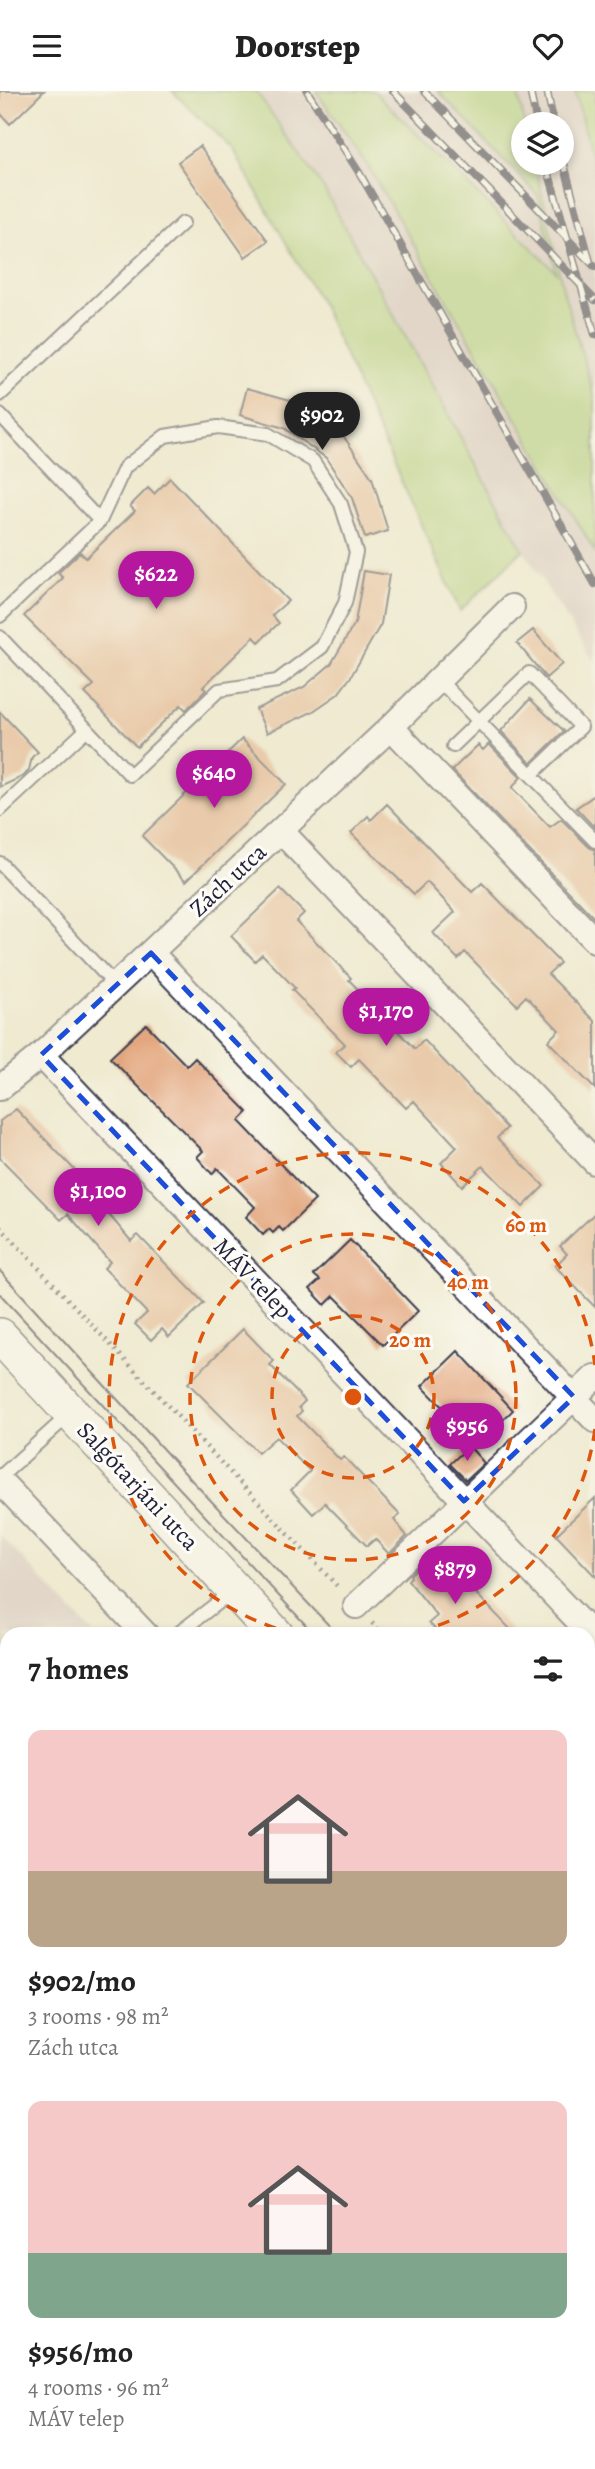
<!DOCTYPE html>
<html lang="en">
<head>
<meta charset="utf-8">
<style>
	:root { --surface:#fff; --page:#f6f6f6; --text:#222; --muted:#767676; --accent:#b5179e }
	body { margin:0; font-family:Alegreya,serif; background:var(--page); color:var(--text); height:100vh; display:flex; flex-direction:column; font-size:26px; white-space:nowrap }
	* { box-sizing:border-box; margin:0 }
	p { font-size:23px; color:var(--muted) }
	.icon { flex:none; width:38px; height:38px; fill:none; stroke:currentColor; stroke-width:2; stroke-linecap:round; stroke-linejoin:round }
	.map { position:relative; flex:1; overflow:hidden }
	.sheet { position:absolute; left:0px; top:1536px; width:595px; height:842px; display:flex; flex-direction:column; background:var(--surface); border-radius:21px 21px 0 0; box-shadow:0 4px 10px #0003 }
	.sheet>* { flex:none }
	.fabs { position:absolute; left:511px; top:21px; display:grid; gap:14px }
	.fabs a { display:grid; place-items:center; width:63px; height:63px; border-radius:50%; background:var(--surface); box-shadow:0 4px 10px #0003; font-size:35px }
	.price { position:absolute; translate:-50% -60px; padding:0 16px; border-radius:24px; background:var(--accent); color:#fff; font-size:23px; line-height:46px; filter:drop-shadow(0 2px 4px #0008) }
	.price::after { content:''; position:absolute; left:50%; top:42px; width:21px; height:16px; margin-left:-10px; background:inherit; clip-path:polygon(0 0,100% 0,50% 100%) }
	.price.active { background:#222; color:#fff }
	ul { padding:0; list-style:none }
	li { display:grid; align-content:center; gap:14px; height:371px; padding:0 28px }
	li span { display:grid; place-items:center; height:217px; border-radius:14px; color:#555 }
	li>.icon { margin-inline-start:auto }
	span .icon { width:126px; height:126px; fill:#fffc; stroke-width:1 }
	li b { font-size:30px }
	h2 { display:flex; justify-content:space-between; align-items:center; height:84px; padding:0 28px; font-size:30px }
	header { display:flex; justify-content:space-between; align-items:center; height:91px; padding:0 28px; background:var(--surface); font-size:32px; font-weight:800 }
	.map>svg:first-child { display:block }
	.industrial { fill:#d1bfbe }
	.green { fill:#abcd76; stroke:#667858; stroke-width:2 }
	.building { fill:#e3a77f }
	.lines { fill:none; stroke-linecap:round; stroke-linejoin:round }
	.lane-casing { stroke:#414051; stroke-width:16 }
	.street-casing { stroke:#414051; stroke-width:28 }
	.secondary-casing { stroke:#414051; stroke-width:38 }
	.path { stroke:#414051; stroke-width:4.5; stroke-dasharray:2 5; stroke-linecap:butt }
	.lane { stroke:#fff; stroke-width:12 }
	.street { stroke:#fff; stroke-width:24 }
	.secondary { stroke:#fff; stroke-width:35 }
	.tram { stroke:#22223b; stroke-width:2 }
	.rail-casing { stroke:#22223b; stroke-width:8 }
	.rail { stroke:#fdfcf7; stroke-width:5; stroke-dasharray:16; stroke-linecap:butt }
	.marked { fill:none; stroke:#1d4ed8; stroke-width:5; stroke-dasharray:14 9; stroke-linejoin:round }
	.ring { fill:none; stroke:#de560e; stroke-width:3.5; stroke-dasharray:12 9 }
	.labels { text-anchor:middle; stroke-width:6; stroke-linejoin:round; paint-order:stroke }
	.street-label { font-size:24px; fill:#22223b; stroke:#fdfcf7 }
	.centre { fill:#de560e; stroke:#fdfcf7; stroke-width:3.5 }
	.ring-label { font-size:21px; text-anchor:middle; font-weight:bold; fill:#de560e; stroke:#fdfcf7; stroke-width:6; stroke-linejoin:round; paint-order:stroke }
</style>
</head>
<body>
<header><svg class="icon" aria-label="menu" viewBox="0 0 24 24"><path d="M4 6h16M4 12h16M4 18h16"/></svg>Doorstep<svg class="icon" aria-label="heart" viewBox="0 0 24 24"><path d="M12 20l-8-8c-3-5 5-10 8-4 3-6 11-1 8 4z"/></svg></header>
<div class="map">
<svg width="595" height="2378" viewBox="0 0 595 2378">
	<rect width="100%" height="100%" fill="#fdfcf7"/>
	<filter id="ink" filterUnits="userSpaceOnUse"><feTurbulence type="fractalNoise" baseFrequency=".0143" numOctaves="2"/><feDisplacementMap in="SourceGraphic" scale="14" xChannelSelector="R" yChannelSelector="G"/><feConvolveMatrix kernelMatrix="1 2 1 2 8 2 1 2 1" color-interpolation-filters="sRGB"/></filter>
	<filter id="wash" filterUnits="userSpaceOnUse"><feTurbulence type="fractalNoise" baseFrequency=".00686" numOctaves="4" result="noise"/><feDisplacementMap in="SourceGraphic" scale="28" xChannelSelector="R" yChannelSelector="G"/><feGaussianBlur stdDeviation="1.57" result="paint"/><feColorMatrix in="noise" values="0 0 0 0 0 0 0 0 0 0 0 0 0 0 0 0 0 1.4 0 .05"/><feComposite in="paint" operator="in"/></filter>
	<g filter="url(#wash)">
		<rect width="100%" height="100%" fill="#efead0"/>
		<path class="industrial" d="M 257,0 L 316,0 L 367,74 L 595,461 L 595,572 L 523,459 L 324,98 Z
			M 374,0 L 438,0 L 538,104 L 557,182 Z
			M 517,0 L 575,0 L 595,83 L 595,307 L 564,202 L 535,72 L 562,72 L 562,33 L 525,33 Z
			M 0,1444 L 94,1543 L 7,1544 L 7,1804 L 0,1808 Z"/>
		<path class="green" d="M 172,0 L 256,0 L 324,98 L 523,459 L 460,520 L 322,214 L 232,58 Z
			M 316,0 L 374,0 L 556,181 L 538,104 L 438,0 L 517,0 L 525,33 L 523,33 L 523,72 L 535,72 L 564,202 L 595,307 L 595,461 L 367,74 Z
			M 575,0 L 595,0 L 595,83 Z"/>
		<g id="blocks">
			<path class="building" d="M 0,0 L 44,0 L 10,33 L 0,22 Z
				M 200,55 L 268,150 L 245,166 L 178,71 Z
				M 247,297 L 294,310 L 344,346 L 372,387 L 388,440 L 365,447 L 352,407 L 326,367 L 284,337 L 240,324 Z
				M 170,387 L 288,510 L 272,524 L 279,532 L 259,551 L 254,546 L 203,596 L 206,599 L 186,619 L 181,614 L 137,656 L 85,602 L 94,594 L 24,525 L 63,487 L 58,482 L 80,461 L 86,467 L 135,420 L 130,415 L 148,397 L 154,403 Z
				M 364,480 L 389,484 L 381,533 L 350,587 L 338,603 L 312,621 L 267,642 L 256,618 L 304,596 L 331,573 L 355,532 Z
				M 533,539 L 562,573 L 546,587 L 517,552 Z
				M 530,608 L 564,640 L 531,672 L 501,640 Z
				M 0,621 L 38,661 L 32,666 L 29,679 L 24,685 L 0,696 Z
				M 242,648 L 286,693 L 186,790 L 142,745 Z
				M 489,653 L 521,686 L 512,697 L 550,736 L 561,728 L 589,756 L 595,759 L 595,828 L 452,679 L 478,654 L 483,659 Z
				M 595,704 L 595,737 L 576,717 Z
				M 387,713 L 472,801 L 482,792 L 560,872 L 548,883 L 595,930 L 595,998 L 548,950 L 559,939 L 526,905 L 517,914 L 465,861 L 458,868 L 433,842 L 455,821 L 427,791 L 414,803 L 351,742 L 368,725 L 371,729 Z
				M 280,798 L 304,822 L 296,830 L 351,887 L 349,889 L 415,958 L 424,949 L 507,1037 L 497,1047 L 544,1095 L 523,1116 L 483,1075 L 462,1095 L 441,1072 L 457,1056 L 414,1010 L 406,1017 L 359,968 L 351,976 L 336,961 L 345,953 L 292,899 L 295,897 L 262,863 L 255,870 L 231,845 Z
				M 146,933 L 187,975 L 195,967 L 248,1021 L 239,1030 L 315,1109 L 283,1140 L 279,1136 L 273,1142 L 269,1138 L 263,1144 L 246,1126 L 255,1116 L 217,1077 L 212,1083 L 197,1066 L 203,1060 L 110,967 Z
				M 16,1018 L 93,1098 L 90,1101 L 131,1150 L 138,1144 L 204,1212 L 169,1246 L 162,1238 L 151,1249 L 135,1233 L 147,1222 L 104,1177 L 110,1171 L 68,1123 L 61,1129 L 0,1067 L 0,1030 Z
				M 595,1122 L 595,1216 L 555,1175 L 567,1163 L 560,1155 Z
				M 350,1149 L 418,1220 L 383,1254 L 334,1205 L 325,1214 L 310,1198 L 320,1189 L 314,1184 Z
				M 243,1238 L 274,1270 L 270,1274 L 305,1310 L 299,1316 L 302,1320 L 297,1325 L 340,1369 L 344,1366 L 400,1424 L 394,1429 L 407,1445 L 389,1463 L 375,1448 L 367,1455 L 325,1412 L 313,1423 L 291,1399 L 310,1380 L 276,1346 L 258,1362 L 188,1292 Z
				M 458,1260 L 513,1319 L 478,1353 L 422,1295 Z
				M 469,1355 L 484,1372 L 466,1389 L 450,1373 Z
				M 595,1407 L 595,1485 L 556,1444 Z
				M 427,1467 L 461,1502 L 468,1494 L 516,1544 L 441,1544 L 429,1532 L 437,1525 L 408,1489 L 411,1486 L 410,1484 Z"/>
		</g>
	</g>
	<g filter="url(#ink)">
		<use href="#blocks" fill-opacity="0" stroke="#414051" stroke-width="2"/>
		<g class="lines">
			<defs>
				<path id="lane" d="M 0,304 L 183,132
					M 0,324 L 100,430 L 0,525
					M 0,546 L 130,684 L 219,599 L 277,590 L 322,556 L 345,512 L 356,461 L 341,413 L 313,370 L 268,343 L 218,336 L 165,345 L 125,376 L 100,430
					M 439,589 L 595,750
					M 453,655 L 529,582 L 581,636 L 531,684
					M 0,719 L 87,638
					M 0,772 L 116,895
					M 0,1386 L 70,1323
					M 176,1544 L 234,1499
					M 0,1697 L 7,1690
					M 0,1742 L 7,1751
					M 0,1838 L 7,1834
					M 0,2031 L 7,2026
					M 0,2324 L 7,2335
					M 0,2363 L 7,2343
					M 59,2371 L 64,2378
					M 538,2371 L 542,2378
					M 448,2378 L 459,2371"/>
				<path id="street" d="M 391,636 L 595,850
					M 281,740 L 595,1071
					M 151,862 L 595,1329
					M 41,964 L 595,1547
					M 0,997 L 41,964 L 391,636 L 512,516
					M 0,1390 L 146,1544
					M 356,1515 L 595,1286
					M 588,2016 L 595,2024
					M 0,2171 L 7,2167"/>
				<path id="secondary" d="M 0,1245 L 276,1544
					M 588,1877 L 595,1884"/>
			</defs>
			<use href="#lane" class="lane-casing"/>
			<use href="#street" class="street-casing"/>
			<use href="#secondary" class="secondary-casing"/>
			<path class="path" d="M 0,1136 L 339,1497
				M 372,1532 L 384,1544
				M 588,1753 L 595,1760
				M 256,2371 L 267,2378
				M 101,2378 L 104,2371"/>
			<use href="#lane" class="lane"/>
			<use href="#street" class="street"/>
			<use href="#secondary" class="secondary"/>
			<path class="tram" d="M 0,1180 L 182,1379 L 338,1544
				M 0,1203 L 315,1544
				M 588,1807 L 595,1814
				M 588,1834 L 595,1841"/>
			<defs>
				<path id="rail" d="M 307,0 L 360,83 L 595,493
					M 393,0 L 595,209
					M 424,0 L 595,176
					M 530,0 L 537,33
					M 547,0 L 554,33
					M 562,65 L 590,170
					M 546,72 L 595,244"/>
			</defs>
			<use href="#rail" class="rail-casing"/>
			<use href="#rail" class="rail"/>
		</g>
	</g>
	<path d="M0 0H595V2378H0ZM 151,862 L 574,1306 L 464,1410 L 41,964 Z" fill="#efead0" fill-opacity=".55" fill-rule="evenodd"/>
	<path class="marked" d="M 151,862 L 574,1306 L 464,1410 L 41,964 Z"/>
	<g class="ring">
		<circle cx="353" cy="1306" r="81"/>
		<circle cx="353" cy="1306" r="163"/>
		<path d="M595 1338A244 244 0 0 1 410 1543M296 1543A244 244 0 1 1 595 1274"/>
	</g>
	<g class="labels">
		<g class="street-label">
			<text transform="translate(228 789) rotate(-43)" y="8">Zách utca</text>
			<text transform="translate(253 1187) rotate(46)" y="8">MÁV telep</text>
			<text transform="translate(138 1395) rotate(47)" y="8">Salgótarjáni utca</text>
		</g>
	</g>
	<circle cx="353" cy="1306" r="10" class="centre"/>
	<g class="ring-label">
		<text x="526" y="1141">60 m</text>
		<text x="468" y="1198">40 m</text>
		<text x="410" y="1256">20 m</text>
	</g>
</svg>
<div class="fabs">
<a><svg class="icon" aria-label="layers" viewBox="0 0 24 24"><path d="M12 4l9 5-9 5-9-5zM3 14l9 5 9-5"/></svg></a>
</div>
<b class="price active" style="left:322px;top:361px">$902</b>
<b class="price" style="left:156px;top:520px">$622</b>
<b class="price" style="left:214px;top:719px">$640</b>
<b class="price" style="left:386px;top:957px">$1,170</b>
<b class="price" style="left:98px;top:1137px">$1,100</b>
<b class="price" style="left:467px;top:1372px">$956</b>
<b class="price" style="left:455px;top:1515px">$879</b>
<section class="sheet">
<h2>7 homes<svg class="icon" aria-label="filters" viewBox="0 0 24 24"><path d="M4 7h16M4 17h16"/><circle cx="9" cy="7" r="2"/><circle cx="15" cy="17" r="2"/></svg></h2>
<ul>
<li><span style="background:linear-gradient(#f6c9c9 65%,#b9a48a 0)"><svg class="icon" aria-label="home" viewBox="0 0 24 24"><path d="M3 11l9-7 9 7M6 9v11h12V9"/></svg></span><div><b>$902/mo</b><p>3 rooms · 98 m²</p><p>Zách utca</p></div></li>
<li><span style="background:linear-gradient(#f6c9c9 70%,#7fa58c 0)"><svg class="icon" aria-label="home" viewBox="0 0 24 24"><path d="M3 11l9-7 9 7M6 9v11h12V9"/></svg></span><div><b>$956/mo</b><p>4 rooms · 96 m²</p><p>MÁV telep</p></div></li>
</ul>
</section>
</div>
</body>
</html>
